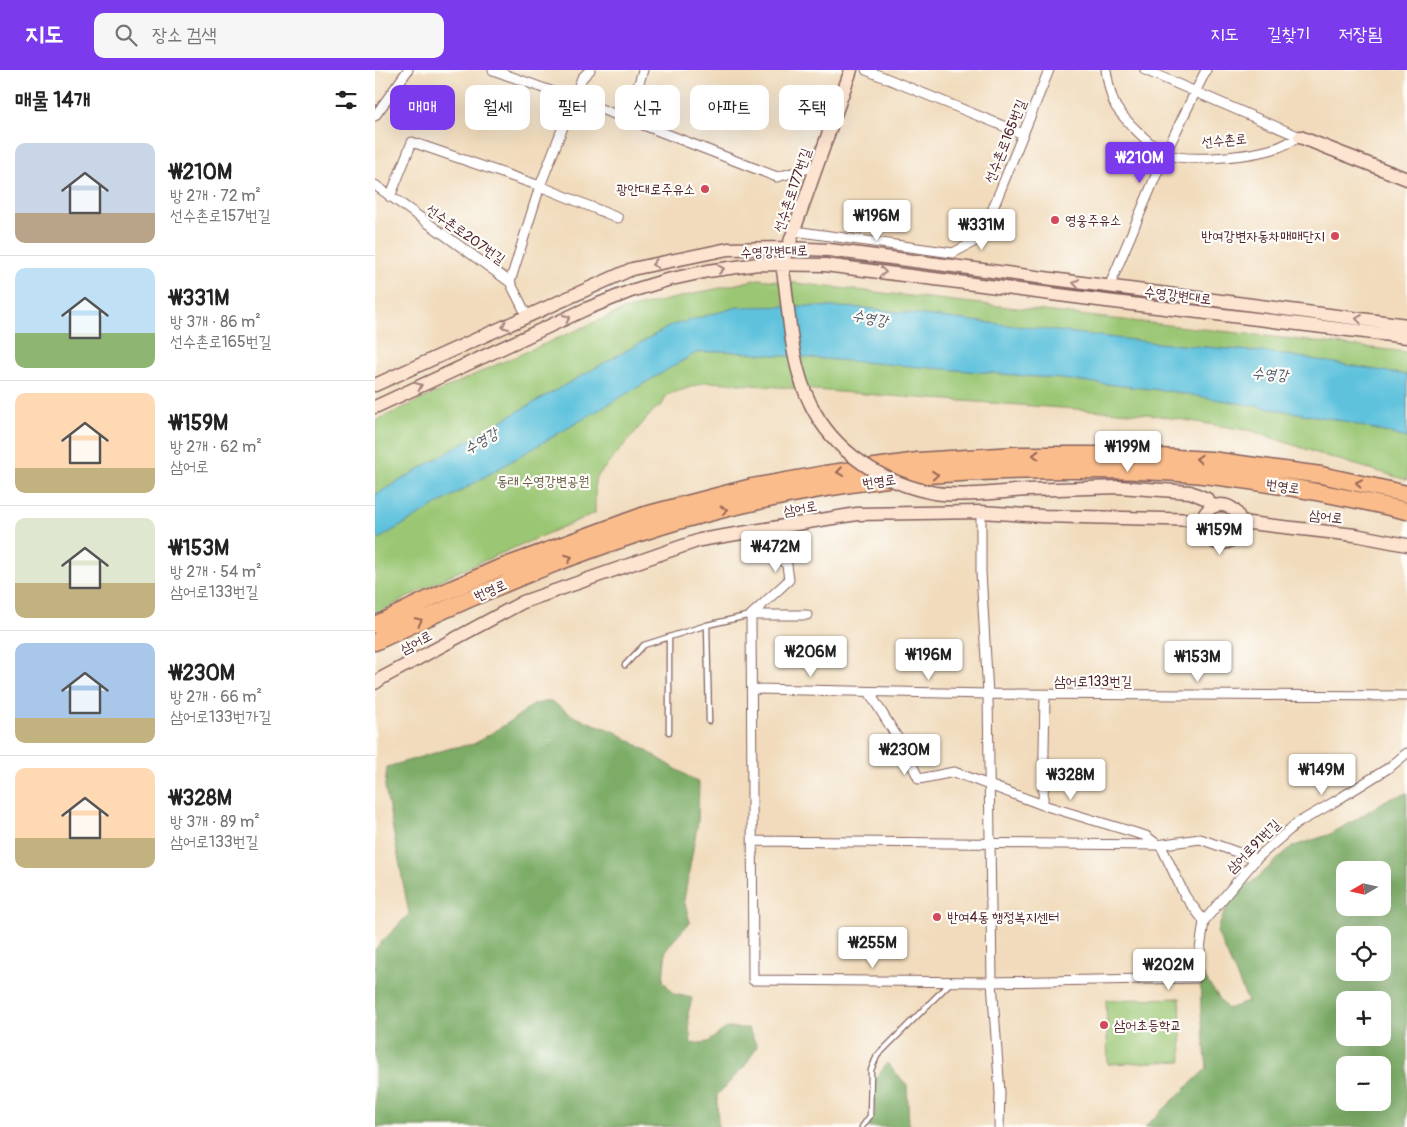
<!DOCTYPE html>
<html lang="ko">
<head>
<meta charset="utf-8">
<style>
	:root { --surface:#fff; --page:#f6f6f6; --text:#222; --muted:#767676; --line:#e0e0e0; --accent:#7c3aed }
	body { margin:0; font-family:Pangolin,"Poor Story",sans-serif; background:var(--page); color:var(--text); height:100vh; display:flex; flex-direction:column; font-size:19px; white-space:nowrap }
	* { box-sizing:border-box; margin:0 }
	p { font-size:16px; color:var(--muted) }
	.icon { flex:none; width:28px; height:28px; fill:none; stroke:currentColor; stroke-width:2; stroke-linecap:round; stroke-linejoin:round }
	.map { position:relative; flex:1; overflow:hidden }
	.side { display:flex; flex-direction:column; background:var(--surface); width:375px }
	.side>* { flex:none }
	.guide { position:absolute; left:15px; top:15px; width:475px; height:45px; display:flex; gap:10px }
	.needle { width:32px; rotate:261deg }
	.buttons { position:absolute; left:961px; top:791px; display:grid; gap:10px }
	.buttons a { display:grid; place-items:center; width:55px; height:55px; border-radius:10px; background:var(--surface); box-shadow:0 5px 20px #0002; font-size:25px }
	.price { position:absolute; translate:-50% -42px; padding:0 11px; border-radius:5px; background:#fff; color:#222; font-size:16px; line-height:32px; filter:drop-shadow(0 1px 2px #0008) }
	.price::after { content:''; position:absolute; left:50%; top:30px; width:15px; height:11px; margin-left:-8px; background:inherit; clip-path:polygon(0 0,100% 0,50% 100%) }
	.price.active { background:var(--accent); color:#fff }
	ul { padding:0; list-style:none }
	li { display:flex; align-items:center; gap:15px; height:125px; padding:0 15px }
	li+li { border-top:1px solid var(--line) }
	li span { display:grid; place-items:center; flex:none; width:140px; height:100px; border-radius:10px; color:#555 }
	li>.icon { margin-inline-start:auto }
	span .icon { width:60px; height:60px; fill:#fffc; stroke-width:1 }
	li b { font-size:21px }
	h2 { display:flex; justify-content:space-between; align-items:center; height:60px; padding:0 15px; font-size:21px }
	.chip { padding:0 18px; border-radius:10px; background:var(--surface); box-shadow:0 5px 20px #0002; font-size:18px; line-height:45px }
	.chip.active { background:var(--accent); color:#fff }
	header { display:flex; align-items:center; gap:30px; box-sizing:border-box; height:70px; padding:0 25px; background:var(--accent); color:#fff }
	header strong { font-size:24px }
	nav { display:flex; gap:28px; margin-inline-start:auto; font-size:18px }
	.search { width:350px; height:45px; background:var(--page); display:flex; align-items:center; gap:12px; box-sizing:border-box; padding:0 18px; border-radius:10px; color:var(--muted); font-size:19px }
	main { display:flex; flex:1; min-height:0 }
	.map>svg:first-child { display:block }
	.green { fill:#9bc774; stroke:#727350 }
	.forest { fill:#7cac66; stroke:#636648; fill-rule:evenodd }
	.water { fill:#5fc2dd; stroke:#547084 }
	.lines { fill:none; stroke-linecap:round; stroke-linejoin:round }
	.lane-casing { stroke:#84615e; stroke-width:7 }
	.street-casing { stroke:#84615e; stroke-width:11 }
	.secondary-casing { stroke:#84615e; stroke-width:15 }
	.highway-casing { stroke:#84615e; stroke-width:19 }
	.lane { stroke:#fff; stroke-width:4.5 }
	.street { stroke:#fff; stroke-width:9 }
	.secondary { stroke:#fde4d1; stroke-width:12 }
	.highway { stroke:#fabc8b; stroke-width:16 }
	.secondary-bridge-casing { stroke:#84615e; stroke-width:15; stroke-linecap:butt }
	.secondary-bridge { stroke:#fde4d1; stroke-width:12 }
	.oneway { stroke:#a4827e }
	.oneway2 { stroke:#996656 }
	.poi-dot { fill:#d1495b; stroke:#fdfcf7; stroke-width:2 }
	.labels { text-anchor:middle; stroke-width:4.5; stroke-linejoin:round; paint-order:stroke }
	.street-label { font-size:14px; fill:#4a1f2b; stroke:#fdfcf7 }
	.poi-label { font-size:14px; fill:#4a1f2b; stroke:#fdfcf7; text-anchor:start }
	.park-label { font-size:14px; fill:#665a45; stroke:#fdfcf7 }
	.water-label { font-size:15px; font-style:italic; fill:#515869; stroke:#fdfcf7 }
</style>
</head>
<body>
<header>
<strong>지도</strong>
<div class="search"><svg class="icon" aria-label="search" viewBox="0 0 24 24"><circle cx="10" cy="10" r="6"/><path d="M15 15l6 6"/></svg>장소 검색</div>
<nav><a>지도</a><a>길찾기</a><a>저장됨</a></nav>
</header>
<main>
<section class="side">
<h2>매물 14개<svg class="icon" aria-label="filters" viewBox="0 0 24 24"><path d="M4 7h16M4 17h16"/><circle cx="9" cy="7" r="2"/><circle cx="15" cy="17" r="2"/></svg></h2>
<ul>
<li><span style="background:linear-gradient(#c9d6e8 70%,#b9a48a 0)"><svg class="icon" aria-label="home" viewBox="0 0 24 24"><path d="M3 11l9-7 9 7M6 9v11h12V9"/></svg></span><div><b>₩210M</b><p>방 2개 · 72 m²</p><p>선수촌로157번길</p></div></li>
<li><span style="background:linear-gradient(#bfe0f5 65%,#8fb573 0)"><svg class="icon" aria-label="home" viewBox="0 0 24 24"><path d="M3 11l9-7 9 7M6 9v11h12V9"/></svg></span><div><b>₩331M</b><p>방 3개 · 86 m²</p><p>선수촌로165번길</p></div></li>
<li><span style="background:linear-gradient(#ffd9b3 75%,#c2b280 0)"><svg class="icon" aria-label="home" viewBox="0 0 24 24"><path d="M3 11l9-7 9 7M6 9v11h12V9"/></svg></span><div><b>₩159M</b><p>방 2개 · 62 m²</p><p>삼어로</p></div></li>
<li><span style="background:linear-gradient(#dfe7d0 65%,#c2b280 0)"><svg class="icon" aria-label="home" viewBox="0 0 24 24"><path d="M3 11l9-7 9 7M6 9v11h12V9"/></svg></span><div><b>₩153M</b><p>방 2개 · 54 m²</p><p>삼어로133번길</p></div></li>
<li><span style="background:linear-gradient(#a9c7e8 75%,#c2b280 0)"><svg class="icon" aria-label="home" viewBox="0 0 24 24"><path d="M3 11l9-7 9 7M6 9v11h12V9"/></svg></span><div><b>₩230M</b><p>방 2개 · 66 m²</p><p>삼어로133번가길</p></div></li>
<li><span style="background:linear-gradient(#ffd9b3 70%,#c2b280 0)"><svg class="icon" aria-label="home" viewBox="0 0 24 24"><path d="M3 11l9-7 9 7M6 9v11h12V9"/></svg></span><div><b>₩328M</b><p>방 3개 · 89 m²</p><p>삼어로133번길</p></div></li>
</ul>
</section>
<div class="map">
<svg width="1032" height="1057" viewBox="0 0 1032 1057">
	<rect width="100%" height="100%" fill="#fdfcf7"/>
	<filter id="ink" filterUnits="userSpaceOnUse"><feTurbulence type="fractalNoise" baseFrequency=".02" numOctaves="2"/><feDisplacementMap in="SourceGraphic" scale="10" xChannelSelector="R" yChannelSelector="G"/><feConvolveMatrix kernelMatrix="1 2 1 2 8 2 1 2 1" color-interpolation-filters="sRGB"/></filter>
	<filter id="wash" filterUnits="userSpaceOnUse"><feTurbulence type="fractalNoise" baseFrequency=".0096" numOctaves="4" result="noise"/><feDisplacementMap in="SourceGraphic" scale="20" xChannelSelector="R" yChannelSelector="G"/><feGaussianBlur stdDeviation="1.12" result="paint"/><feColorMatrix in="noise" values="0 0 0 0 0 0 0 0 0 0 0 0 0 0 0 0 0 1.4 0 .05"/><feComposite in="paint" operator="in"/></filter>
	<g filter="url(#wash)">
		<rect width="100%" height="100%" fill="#f1dbbc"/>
		<path class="green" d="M 384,209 L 1032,282 L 1032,410 L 951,386 L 877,361 L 772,344 L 502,325 L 354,313 L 331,312 L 292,325 L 287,335 L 279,340 L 220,409 L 220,443 L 76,505 L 0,544 L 0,351 L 114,298 L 248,240 Z
			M 805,928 L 807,991 L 733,994 L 731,930 Z"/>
		<path class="forest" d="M 176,631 L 200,647 L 241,662 L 324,713 L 323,751 L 309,830 L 315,852 L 291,879 L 288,911 L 299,924 L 317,928 L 313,944 L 316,974 L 333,972 L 351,958 L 373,958 L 382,976 L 370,996 L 342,1025 L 343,1057 L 0,1057 L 0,879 L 34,844 L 10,717 L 12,697 L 76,678 L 99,674 L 136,651 L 159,634 Z
			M 1032,723 L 1032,1057 L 770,1057 L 832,998 L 826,945 L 825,901 L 852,939 L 873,932 L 842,862 L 849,843 L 859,823 L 881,809 L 916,777 L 953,765 L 977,752 L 1011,730 ZM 970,800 L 1008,800 L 1008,838 L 970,838 ZM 970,865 L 1008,865 L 1008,902 L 970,902 ZM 970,930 L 1008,930 L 1008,968 L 970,968 ZM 970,995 L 1008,995 L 1008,1032 L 970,1032 Z
			M 512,993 L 532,1015 L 534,1053 L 536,1057 L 493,1057 L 500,1044 L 498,1013 Z"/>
		<path class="water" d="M 429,236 L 490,238 L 783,273 L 900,283 L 1032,305 L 1032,368 L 963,350 L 793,321 L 686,309 L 499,293 L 348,281 L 321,283 L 0,471 L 0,425 L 133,347 L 297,255 L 363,237 Z"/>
	</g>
	<g filter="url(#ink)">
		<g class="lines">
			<defs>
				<path id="lane" d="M 332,555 L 334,651
					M 250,595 L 269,575 L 332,555 L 376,545
					M 294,662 L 294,567
					M 487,1057 L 495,1046 L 496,1000 L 502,986 L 576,912"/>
				<path id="street" d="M 118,0 L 253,49 L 402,107 L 442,96
					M 491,0 L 648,64
					M 731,0 C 733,12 735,26 741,37 C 749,49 777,78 791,84 C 813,93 877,86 901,78 C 909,76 917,70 925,67
					M 770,0 L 925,67
					M 0,46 L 33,0
					M 253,49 L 268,0
					M 0,115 L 135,212 L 152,246
					M 15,127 L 37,72 L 165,116 L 243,148
					M 419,161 L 578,183 L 606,168 L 674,0
					M 135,212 L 165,116 L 207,8 L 215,0
					M 734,217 L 790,84 L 831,0
					M 606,442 L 606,502 L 613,624 L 617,912 L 625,1023 L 624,1057
					M 376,461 L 412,495 L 414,510 L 376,545 L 378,910 L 617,912 L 821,908 L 829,851 L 881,789 L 921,754 L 959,732 L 1015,697 L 1032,683
					M 376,545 L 432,545
					M 377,619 L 613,624 L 1032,626
					M 494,622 L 527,675 L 544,709 L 579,702 L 668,735 L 771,766 L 787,778 L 810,826 L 829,851
					M 668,735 L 670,625
					M 378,771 L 782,775 L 825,769 L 881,789"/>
				<path id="secondary" d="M 925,67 L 1032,109
					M 410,214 L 407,194 L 476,0
					M 0,315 L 257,199 L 353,179 L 413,178 L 454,180 L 1032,255
					M 0,337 L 211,239 L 256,221 L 292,210 L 333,201 L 383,194 L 450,195 L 731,231 L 1032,267
					M 652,420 L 744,417 L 815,422 L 832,429 L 838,437
					M827 454a19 19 0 1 1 38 0a19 19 0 1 1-38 0Z
					M 865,452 L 980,465 L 1032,475
					M 0,613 L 7,608 L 148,532 L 325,470 L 482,444 L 606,442 L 667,446 L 828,450"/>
				<path id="highway" d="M 0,555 L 56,528 L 120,500 L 270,445 L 377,417 L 450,404 L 543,391 L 640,385 L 749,385 L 836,390 L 946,405 L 1032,424
					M 0,572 C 63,542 126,514 191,489 C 232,474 275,458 318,447 C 381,430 447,417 512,409 C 573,402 637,400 699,400 C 745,400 791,401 837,406 C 903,414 968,426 1032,441"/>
			</defs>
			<use href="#lane" class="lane-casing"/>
			<use href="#street" class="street-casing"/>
			<use href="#secondary" class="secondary-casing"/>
			<use href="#highway" class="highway-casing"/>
			<use href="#lane" class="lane"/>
			<use href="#street" class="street"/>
			<use href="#secondary" class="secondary"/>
			<use href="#highway" class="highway"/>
			<defs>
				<path id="secondary-bridge" d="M 410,214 C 415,254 417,297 435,333 C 458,382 509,414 560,423 C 588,427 623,422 652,420"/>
			</defs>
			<use href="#secondary-bridge" class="secondary-bridge-casing"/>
			<use href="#secondary-bridge" class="secondary-bridge"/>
		</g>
		<defs><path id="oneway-chevron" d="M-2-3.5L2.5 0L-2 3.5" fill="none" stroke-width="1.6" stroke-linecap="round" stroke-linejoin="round" transform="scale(1.25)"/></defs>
		<g class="oneway">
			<use href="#oneway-chevron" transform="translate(280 194) rotate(169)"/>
			<use href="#oneway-chevron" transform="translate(346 199) rotate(-8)"/>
			<use href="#oneway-chevron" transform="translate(508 202) rotate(7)"/>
			<use href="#oneway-chevron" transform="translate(701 213) rotate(-172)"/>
			<use href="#oneway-chevron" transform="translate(192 248) rotate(-25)"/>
			<use href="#oneway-chevron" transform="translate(984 249) rotate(-173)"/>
			<use href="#oneway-chevron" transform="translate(130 256) rotate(156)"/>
			<use href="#oneway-chevron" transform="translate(44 316) rotate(-25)"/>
		</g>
		<g class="oneway2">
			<use href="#oneway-chevron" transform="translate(661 385) rotate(180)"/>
			<use href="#oneway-chevron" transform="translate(824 389) rotate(-177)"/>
			<use href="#oneway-chevron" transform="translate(465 402) rotate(172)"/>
			<use href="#oneway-chevron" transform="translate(560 405) rotate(-4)"/>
			<use href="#oneway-chevron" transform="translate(984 413) rotate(-168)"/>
			<use href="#oneway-chevron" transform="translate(349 440) rotate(-13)"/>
			<use href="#oneway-chevron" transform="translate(194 488) rotate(-21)"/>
			<use href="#oneway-chevron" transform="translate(44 551) rotate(-26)"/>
		</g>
	</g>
	<g class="poi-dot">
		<circle cx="330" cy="119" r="5"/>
		<circle cx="680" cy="150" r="5"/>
		<circle cx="960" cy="166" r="5"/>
		<circle cx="562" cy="847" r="5"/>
		<circle cx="729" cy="955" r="5"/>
	</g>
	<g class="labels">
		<g class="street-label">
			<text transform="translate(849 70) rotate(-5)" y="5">선수촌로</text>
			<text transform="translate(630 71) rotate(-68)" y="5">선수촌로165번길</text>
			<text transform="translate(417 120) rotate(-71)" y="5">선수촌로177번길</text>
			<text transform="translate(91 164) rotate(35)" y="5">선수촌로207번길</text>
			<text transform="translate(399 181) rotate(-2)" y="5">수영강변대로</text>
			<text transform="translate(803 225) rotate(7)" y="5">수영강변대로</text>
			<text transform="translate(504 411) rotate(-8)" y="5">번영로</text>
			<text transform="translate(908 416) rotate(8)" y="5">번영로</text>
			<text transform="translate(425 438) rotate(-10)" y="5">삼어로</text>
			<text transform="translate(951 446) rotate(7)" y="5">삼어로</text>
			<text transform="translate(115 520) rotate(-23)" y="5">번영로</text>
			<text transform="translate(41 572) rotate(-28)" y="5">삼어로</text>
			<text x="718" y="616">삼어로133번길</text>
			<text transform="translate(878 776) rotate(-45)" y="5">삼어로91번길</text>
		</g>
		<g class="poi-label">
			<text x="320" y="124" text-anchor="end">광안대로주유소</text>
			<text x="690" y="155">영웅주유소</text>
			<text x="950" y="171" text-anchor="end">반여강변자동차매매단지</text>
			<text x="572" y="852">반여4동 행정복지센터</text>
			<text x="739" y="960">삼어초등학교</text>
		</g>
		<g class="park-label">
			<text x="168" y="416">동래 수영강변공원</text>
		</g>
		<g class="water-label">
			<text transform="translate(495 248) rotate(11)" y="5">수영강</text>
			<text transform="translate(895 304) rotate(4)" y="5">수영강</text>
			<text transform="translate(106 371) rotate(-30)" y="5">수영강</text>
		</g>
	</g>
</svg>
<div class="buttons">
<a><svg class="needle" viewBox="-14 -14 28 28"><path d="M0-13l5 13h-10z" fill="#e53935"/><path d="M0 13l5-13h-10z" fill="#767676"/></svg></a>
<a><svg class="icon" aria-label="locate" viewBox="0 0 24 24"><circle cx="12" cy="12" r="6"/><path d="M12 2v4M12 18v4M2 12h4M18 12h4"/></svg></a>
<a>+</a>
<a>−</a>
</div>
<b class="price active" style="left:765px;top:114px">₩210M</b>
<b class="price" style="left:502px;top:172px">₩196M</b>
<b class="price" style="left:607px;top:181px">₩331M</b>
<b class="price" style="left:753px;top:403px">₩199M</b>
<b class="price" style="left:845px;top:486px">₩159M</b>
<b class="price" style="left:401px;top:503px">₩472M</b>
<b class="price" style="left:436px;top:608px">₩206M</b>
<b class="price" style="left:554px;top:611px">₩196M</b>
<b class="price" style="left:823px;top:613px">₩153M</b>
<b class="price" style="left:530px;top:706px">₩230M</b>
<b class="price" style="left:947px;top:726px">₩149M</b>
<b class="price" style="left:696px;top:731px">₩328M</b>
<b class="price" style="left:498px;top:899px">₩255M</b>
<b class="price" style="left:794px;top:921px">₩202M</b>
<div class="guide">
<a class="chip active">매매</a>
<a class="chip">월세</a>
<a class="chip">필터</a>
<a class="chip">신규</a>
<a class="chip">아파트</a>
<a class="chip">주택</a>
</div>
</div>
</main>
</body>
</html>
